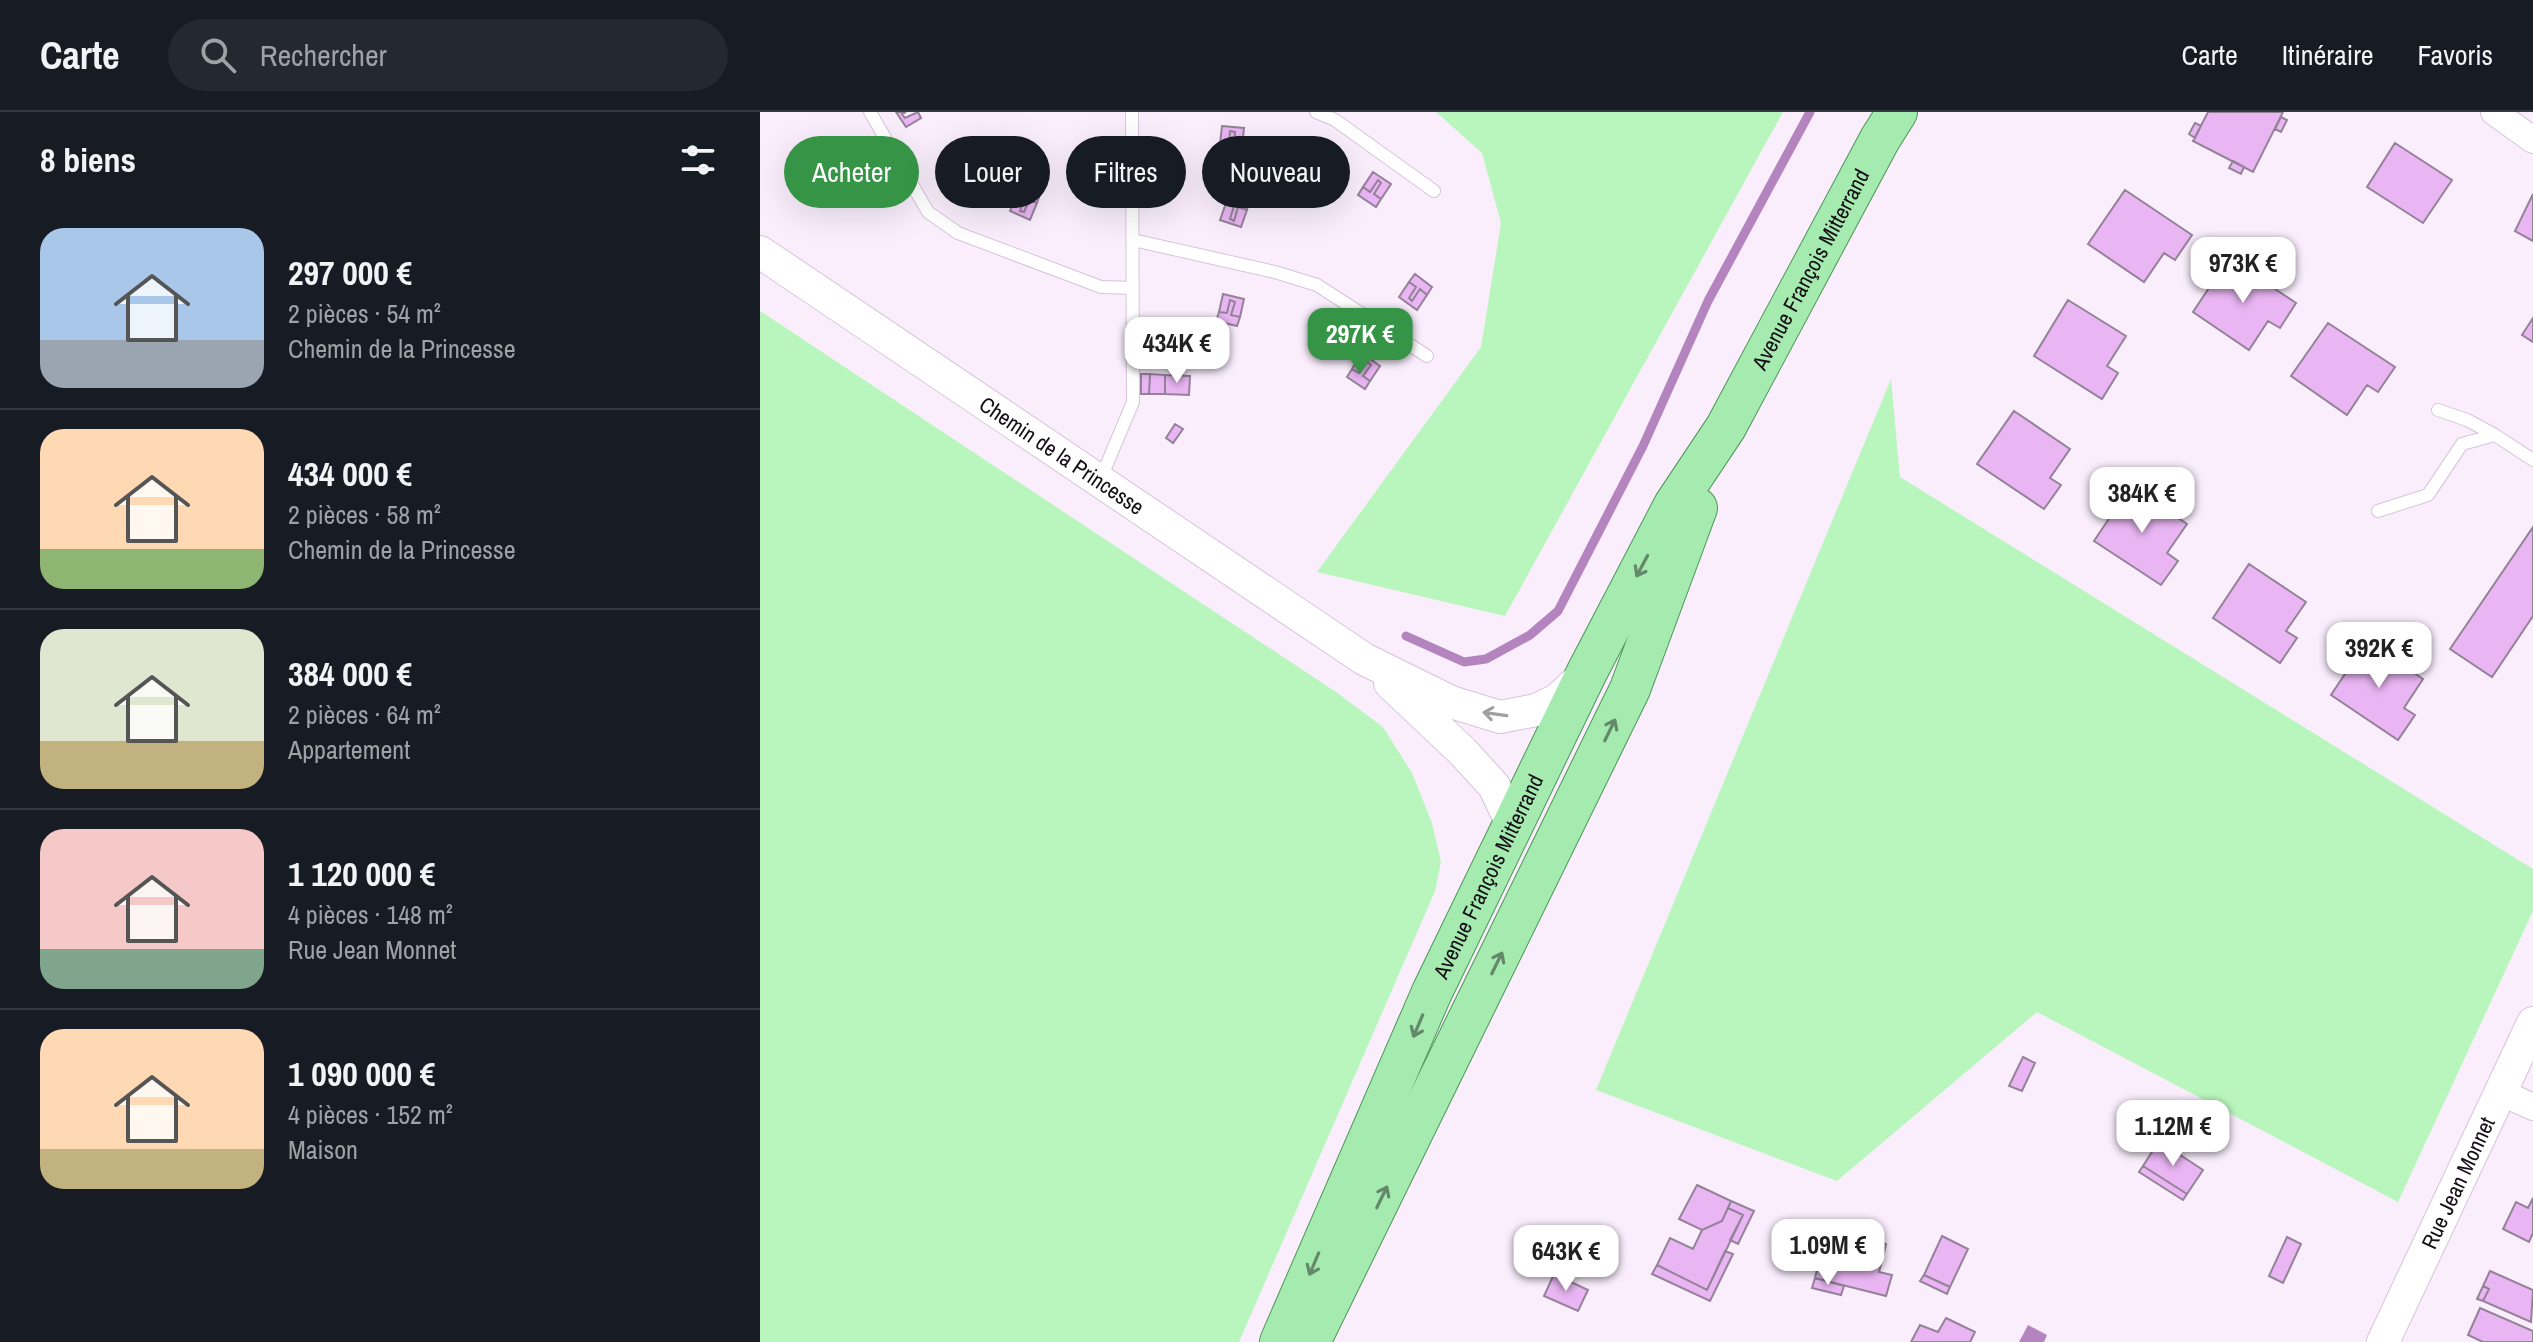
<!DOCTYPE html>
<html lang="fr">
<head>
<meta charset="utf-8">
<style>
	:root { --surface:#171b24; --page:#242831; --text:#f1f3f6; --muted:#9ea1a6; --line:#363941; --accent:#369446 }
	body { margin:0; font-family:"Archivo Narrow",sans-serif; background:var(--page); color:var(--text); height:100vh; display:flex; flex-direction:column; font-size:30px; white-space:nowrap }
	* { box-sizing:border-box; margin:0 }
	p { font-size:26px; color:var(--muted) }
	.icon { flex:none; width:44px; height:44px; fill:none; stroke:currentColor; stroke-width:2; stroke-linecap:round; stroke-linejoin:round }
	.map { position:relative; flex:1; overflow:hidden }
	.details { display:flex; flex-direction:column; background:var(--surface); width:760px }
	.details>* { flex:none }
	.top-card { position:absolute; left:24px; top:24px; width:760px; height:72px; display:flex; gap:16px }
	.price { position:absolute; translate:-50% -68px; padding:0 18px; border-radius:16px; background:#fff; color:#222; font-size:26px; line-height:52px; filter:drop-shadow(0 2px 4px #0008) }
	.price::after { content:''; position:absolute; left:50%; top:48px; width:24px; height:18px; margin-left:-12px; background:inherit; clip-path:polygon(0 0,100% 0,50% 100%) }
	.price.active { background:var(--accent); color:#fff }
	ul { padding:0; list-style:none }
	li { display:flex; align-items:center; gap:24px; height:200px; padding:0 40px }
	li+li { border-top:2px solid var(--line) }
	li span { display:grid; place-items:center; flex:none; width:224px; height:160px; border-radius:24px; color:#555 }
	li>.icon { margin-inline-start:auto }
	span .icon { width:96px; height:96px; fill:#fffc; stroke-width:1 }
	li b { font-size:34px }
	h2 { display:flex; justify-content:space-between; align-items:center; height:96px; padding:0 40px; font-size:34px }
	.pill { padding:0 28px; border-radius:36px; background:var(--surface); box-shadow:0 8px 32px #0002; font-size:28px; line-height:72px }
	.pill.active { background:var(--accent); color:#fff }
	header { display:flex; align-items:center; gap:48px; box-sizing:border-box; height:112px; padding:0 40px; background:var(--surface); border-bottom:2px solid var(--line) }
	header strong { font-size:38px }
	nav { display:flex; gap:44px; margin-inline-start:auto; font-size:28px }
	.search { width:560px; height:72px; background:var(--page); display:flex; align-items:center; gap:20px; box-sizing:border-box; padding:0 28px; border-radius:44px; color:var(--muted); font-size:30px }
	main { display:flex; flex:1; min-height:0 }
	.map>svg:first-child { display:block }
	.green { fill:#b9f6bd }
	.water { fill:#b484be }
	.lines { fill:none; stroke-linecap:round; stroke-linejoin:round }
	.stream { stroke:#b484be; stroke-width:9 }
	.building { fill:#e9b6f3; stroke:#948298; stroke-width:2 }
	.service-casing { stroke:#d7c3db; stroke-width:14 }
	.minor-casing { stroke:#d7c3db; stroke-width:28 }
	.tertiary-casing { stroke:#d7c3db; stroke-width:34 }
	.primary-casing { stroke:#4c9557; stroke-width:42 }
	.service { stroke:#fff; stroke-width:12 }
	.minor { stroke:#fff; stroke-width:26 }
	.tertiary { stroke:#fff; stroke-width:32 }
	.primary { stroke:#a5ebaf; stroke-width:40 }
	.oneway { stroke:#64886a }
	.oneway2 { stroke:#a19fa2 }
	.labels { text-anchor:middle; stroke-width:6; stroke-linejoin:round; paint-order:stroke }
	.street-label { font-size:22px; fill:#150e16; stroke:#fff }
</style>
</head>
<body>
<header>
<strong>Carte</strong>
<div class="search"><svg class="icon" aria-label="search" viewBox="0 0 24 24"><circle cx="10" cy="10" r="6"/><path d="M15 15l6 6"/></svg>Rechercher</div>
<nav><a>Carte</a><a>Itinéraire</a><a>Favoris</a></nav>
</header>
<main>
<section class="details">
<h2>8 biens<svg class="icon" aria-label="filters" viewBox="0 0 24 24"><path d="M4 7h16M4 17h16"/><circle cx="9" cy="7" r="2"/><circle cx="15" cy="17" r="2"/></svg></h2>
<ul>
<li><span style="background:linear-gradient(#a9c7e8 70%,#9aa5b1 0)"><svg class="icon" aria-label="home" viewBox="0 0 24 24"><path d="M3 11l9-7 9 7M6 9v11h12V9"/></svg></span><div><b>297 000 €</b><p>2 pièces · 54 m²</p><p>Chemin de la Princesse</p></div></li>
<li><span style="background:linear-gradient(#ffd9b3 75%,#8fb573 0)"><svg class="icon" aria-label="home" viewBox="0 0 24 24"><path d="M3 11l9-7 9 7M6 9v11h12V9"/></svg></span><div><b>434 000 €</b><p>2 pièces · 58 m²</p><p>Chemin de la Princesse</p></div></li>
<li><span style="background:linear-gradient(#dfe7d0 70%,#c2b280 0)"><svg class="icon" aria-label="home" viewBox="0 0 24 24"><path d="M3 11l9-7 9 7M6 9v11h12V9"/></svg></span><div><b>384 000 €</b><p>2 pièces · 64 m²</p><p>Appartement</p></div></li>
<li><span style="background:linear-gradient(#f6c9c9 75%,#7fa58c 0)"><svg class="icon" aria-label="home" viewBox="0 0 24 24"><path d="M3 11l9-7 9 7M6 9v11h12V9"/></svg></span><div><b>1 120 000 €</b><p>4 pièces · 148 m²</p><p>Rue Jean Monnet</p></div></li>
<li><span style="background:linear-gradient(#ffd9b3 75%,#c2b280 0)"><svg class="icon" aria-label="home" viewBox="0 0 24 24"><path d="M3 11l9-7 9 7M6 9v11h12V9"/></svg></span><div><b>1 090 000 €</b><p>4 pièces · 152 m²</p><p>Maison</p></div></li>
</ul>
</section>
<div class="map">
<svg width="1773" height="1230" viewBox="0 0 1773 1230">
	<rect width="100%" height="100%" fill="#faeefd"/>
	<path class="green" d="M 676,0 L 1023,0 L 745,504 L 557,460 L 721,235 L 741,111 L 722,41 Z
		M 0,199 L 576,580 L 623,615 L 652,661 L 672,711 L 681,750 L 675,779 L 479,1230 L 0,1230 Z
		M 1131,267 L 1140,365 L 1773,757 L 1773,799 L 1638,1090 L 1277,900 L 1077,1069 L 836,978 Z"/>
	<path class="water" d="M 1268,1213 L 1287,1223 L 1284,1230 L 1259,1230 Z"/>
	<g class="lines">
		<path class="stream" d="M 646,524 L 704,550 L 726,547 L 770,523 L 798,499 L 883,334 L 948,189 L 1050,0"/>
	</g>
	<path class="building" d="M 136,0 L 146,0 L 142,2 L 145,6 L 158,0 L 161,6 L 146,15 Z
		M 1448,0 L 1523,0 L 1493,60 L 1433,29 Z
		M 1521,5 L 1527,8 L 1521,20 L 1515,17 Z
		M 1435,11 L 1441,14 L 1435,26 L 1429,22 Z
		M 462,14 L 484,16 L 482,34 L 474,33 L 475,20 L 470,19 L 469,33 L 460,32 Z
		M 470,19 L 475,20 L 474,33 L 482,34 L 481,44 L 460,41 L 460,32 L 469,33 Z
		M 1635,31 L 1692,68 L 1663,111 L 1607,75 Z
		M 1473,49 L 1484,55 L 1481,62 L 1469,56 Z
		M 613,60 L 631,72 L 621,87 L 614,82 L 621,71 L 618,68 L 610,80 L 603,75 Z
		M 618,68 L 621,71 L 614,82 L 621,87 L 616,95 L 598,83 L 603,75 L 610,80 Z
		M 260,74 L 280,82 L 277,91 L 269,88 L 264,100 L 260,99 L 265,86 L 257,83 Z
		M 1365,78 L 1432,123 L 1415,148 L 1404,141 L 1384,170 L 1328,132 Z
		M 469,82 L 489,88 L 487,98 L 478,95 L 474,109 L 470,107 L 474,94 L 466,91 Z
		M 1773,82 L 1773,129 L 1755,119 Z
		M 257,83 L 265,86 L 260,99 L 264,100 L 269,88 L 277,91 L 270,108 L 250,99 Z
		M 466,91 L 474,94 L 470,107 L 474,109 L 478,95 L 487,98 L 481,115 L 460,108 Z
		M 1469,146 L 1536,191 L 1520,216 L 1508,209 L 1489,238 L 1433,200 Z
		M 655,162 L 672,175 L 667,183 L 660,177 L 652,189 L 649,186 L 656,175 L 649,170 Z
		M 649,170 L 656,175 L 649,186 L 652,189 L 660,177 L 667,183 L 657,198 L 639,185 Z
		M 463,182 L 484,187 L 480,205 L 471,203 L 475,190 L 470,188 L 467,201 L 459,200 Z
		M 470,188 L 475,190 L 471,203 L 480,205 L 477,214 L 456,209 L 459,200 L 467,201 Z
		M 1308,188 L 1366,224 L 1347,254 L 1358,261 L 1342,287 L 1274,244 Z
		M 1773,206 L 1773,230 L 1762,223 Z
		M 1568,211 L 1635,255 L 1618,280 L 1607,273 L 1587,303 L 1531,264 Z
		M 602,241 L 620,254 L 610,269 L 603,264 L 611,253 L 607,250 L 599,261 L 592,257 Z
		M 607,250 L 611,253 L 603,264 L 610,269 L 605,277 L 587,265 L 592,257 L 599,261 Z
		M 381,262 L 390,262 L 389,282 L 381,282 Z
		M 390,262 L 405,263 L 405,282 L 389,282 Z
		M 405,263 L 430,264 L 429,283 L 405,282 Z
		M 1254,299 L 1310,337 L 1290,366 L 1301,373 L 1284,397 L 1217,352 Z
		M 415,312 L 423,317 L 413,331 L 406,326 Z
		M 1371,374 L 1427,412 L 1407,441 L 1418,449 L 1401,473 L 1334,429 Z
		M 1773,415 L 1773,504 L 1732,565 L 1690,537 Z
		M 1489,452 L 1546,490 L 1526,519 L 1537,526 L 1520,551 L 1453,506 Z
		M 1607,529 L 1663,567 L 1644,596 L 1655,603 L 1638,628 L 1571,583 Z
		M 1263,945 L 1275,951 L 1262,979 L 1249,974 Z
		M 1399,1029 L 1443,1058 L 1427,1082 L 1383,1054 Z
		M 1383,1054 L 1427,1082 L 1423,1088 L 1379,1060 Z
		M 937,1073 L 971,1089 L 962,1109 L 942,1118 L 919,1107 Z
		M 1773,1086 L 1773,1121 L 1769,1130 L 1743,1117 L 1756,1090 L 1768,1096 Z
		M 971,1089 L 994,1099 L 978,1132 L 970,1128 L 983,1103 L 968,1096 Z
		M 968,1096 L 983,1103 L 947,1178 L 897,1153 L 910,1126 L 933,1137 L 942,1118 L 962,1109 Z
		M 1182,1124 L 1208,1137 L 1190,1175 L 1164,1163 Z
		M 1100,1125 L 1126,1132 L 1123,1145 L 1099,1129 Z
		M 1527,1125 L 1541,1132 L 1523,1171 L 1509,1164 Z
		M 1064,1129 L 1097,1137 L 1099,1129 L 1123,1145 L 1119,1160 L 1132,1163 L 1126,1184 L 1055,1166 Z
		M 965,1139 L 973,1142 L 950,1189 L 892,1162 L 897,1153 L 947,1178 Z
		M 1730,1159 L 1773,1178 L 1771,1210 L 1723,1189 L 1729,1177 L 1723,1174 Z
		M 794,1162 L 828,1178 L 818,1199 L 784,1184 Z
		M 1164,1163 L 1190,1175 L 1187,1182 L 1160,1169 Z
		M 1055,1166 L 1084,1174 L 1081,1183 L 1052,1176 Z
		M 1723,1174 L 1729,1177 L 1723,1189 L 1717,1187 Z
		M 1720,1196 L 1773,1219 L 1773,1230 L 1723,1230 L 1708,1223 Z
		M 1186,1206 L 1215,1220 L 1210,1230 L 1151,1230 L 1160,1213 L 1178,1220 Z"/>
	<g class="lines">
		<defs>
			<path id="service" d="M 110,0 L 168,100 L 198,121 L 341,175 L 373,176
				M 556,0 L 575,8 L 674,79
				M 373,128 L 515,160 L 557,173 L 667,244
				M 1678,298 L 1707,308 L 1735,323
				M 341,366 L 373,290 L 372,0
				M 1618,399 L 1668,383 L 1702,332 L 1735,323 L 1773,348"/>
			<path id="minor" d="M 1734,0 L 1773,28
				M 1740,980 L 1773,995"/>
			<g id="tertiary">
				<path id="s1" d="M 0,140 L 604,547 L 691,590 L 740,605 L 776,598 L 797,588 L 822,565"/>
				<path d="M 630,571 L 703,640 L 734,674 L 753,714"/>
				<path id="s2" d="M 1623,1230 L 1773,911"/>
			</g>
			<g id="primary">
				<path id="s3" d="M 520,1230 L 672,880 L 827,560 L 914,393 L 966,315 L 1120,27 L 1137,0"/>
				<path d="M 550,1230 L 870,577 L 937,396"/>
			</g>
		</defs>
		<use href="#service" class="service-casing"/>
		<use href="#minor" class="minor-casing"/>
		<use href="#tertiary" class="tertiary-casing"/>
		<use href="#primary" class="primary-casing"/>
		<use href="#service" class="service"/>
		<use href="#minor" class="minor"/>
		<use href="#tertiary" class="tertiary"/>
		<use href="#primary" class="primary"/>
	</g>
	<defs><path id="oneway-shaft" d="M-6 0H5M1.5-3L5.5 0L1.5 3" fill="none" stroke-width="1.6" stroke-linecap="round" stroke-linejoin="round" transform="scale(2)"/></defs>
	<g class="oneway">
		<use href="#oneway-shaft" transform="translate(882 454) rotate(118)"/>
		<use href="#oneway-shaft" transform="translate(850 618) rotate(-64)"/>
		<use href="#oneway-shaft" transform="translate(737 851) rotate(-64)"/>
		<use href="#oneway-shaft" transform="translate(658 914) rotate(113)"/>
		<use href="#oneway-shaft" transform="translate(622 1085) rotate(-64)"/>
		<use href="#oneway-shaft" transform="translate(554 1152) rotate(113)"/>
	</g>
	<use class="oneway2" href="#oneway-shaft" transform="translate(735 602) rotate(-172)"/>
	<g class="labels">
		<g class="street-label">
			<text dy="8" stroke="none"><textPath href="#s3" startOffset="1198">Avenue François Mitterrand</textPath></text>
			<text dy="8" stroke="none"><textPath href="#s1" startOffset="364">Chemin de la Princesse</textPath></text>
			<text dy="8" stroke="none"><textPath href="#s3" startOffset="510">Avenue François Mitterrand</textPath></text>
			<text dy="8" stroke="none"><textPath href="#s2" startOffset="176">Rue Jean Monnet</textPath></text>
		</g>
	</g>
</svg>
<b class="price" style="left:1483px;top:193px">973K €</b>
<b class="price active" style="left:600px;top:264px">297K €</b>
<b class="price" style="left:417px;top:273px">434K €</b>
<b class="price" style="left:1382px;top:423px">384K €</b>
<b class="price" style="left:1619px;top:578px">392K €</b>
<b class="price" style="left:1413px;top:1056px">1.12M €</b>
<b class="price" style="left:1068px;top:1175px">1.09M €</b>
<b class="price" style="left:806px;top:1181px">643K €</b>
<div class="top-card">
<a class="pill active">Acheter</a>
<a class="pill">Louer</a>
<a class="pill">Filtres</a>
<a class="pill">Nouveau</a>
</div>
</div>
</main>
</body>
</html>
